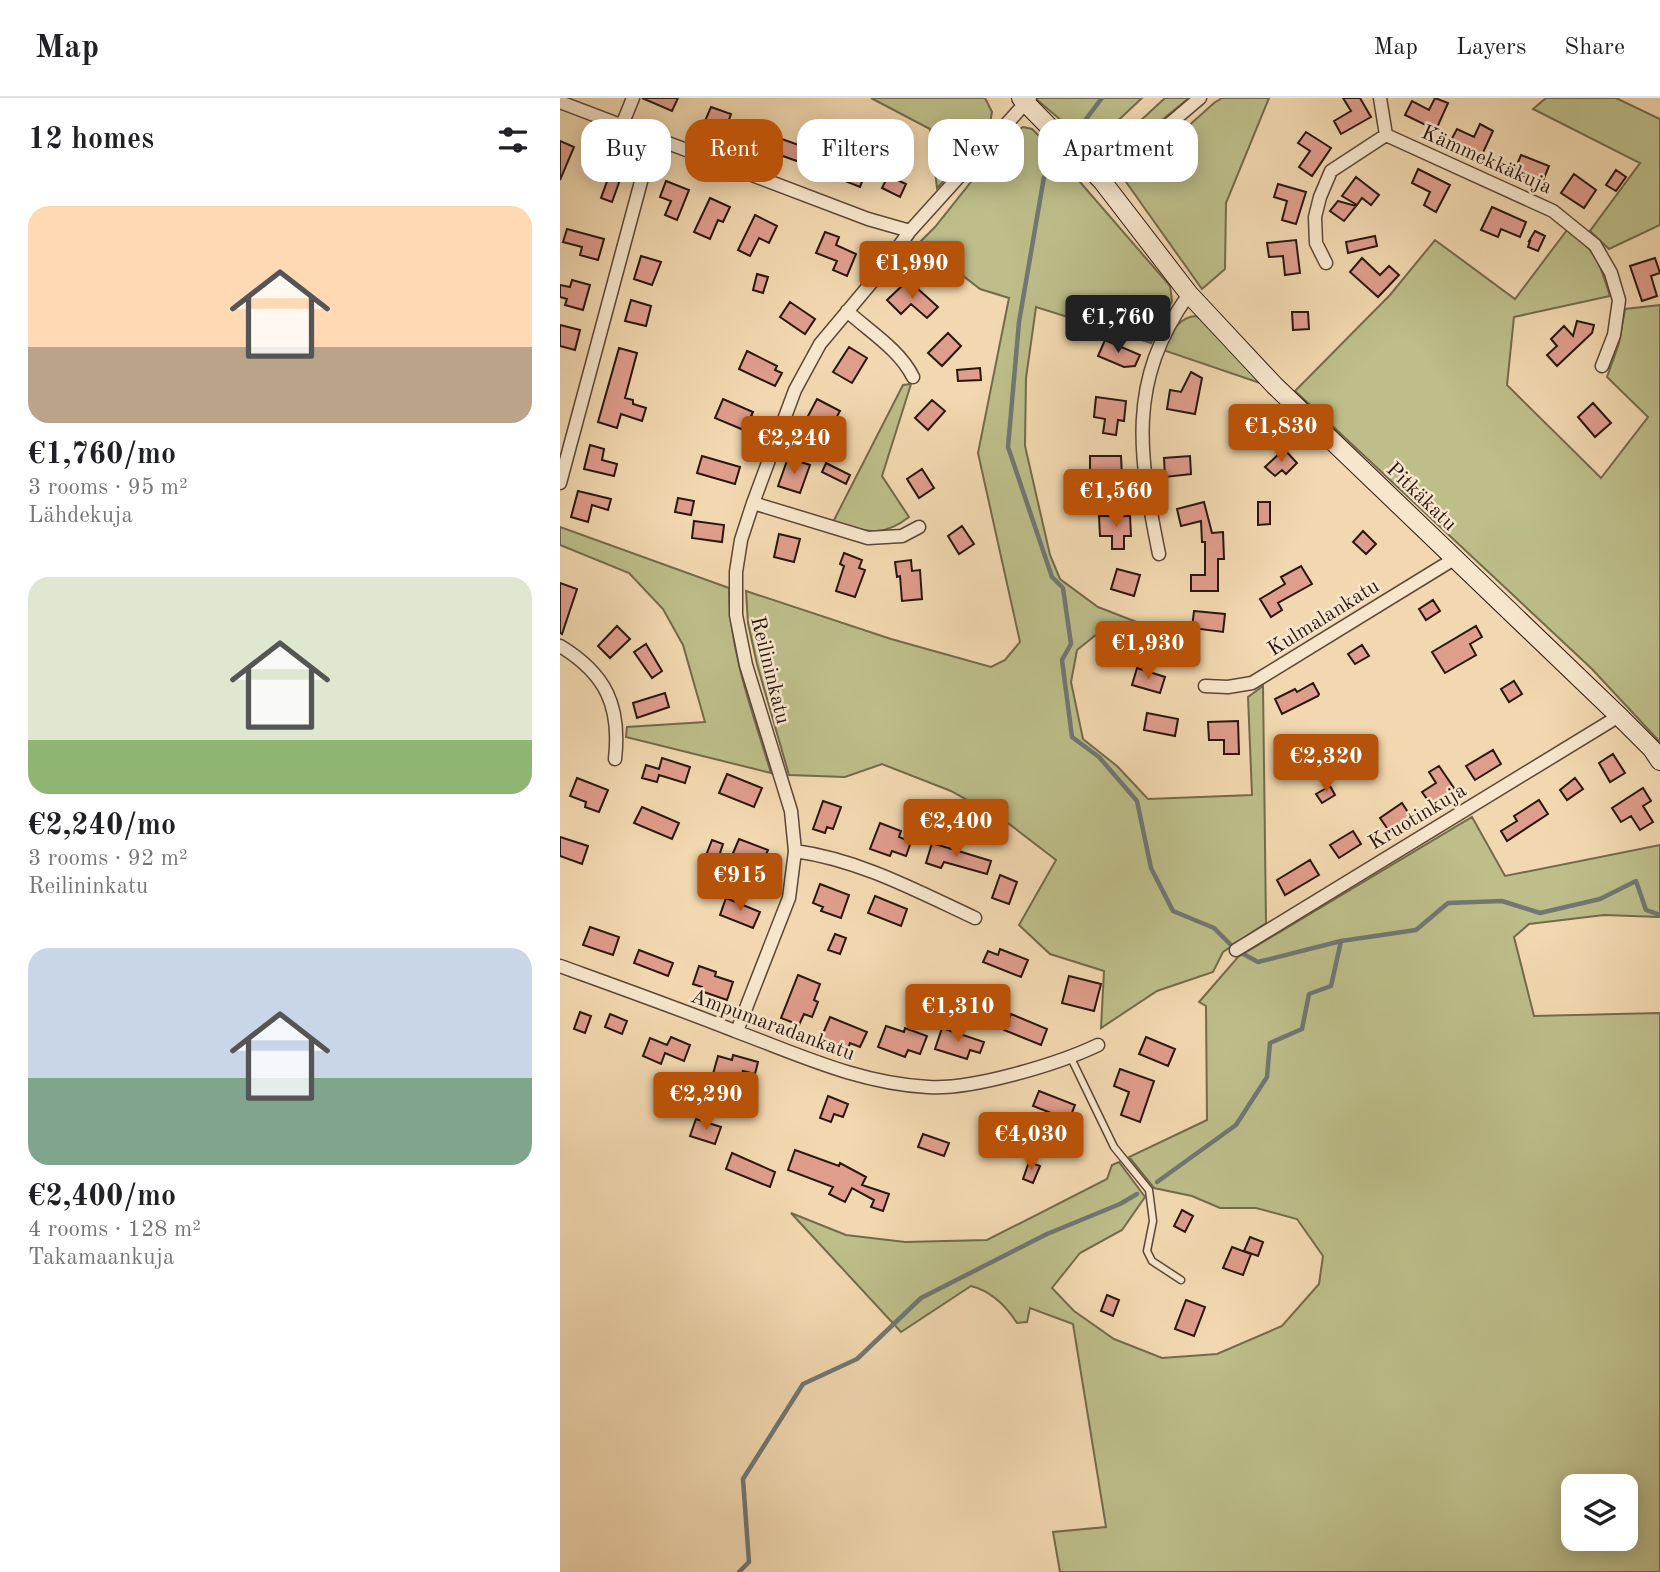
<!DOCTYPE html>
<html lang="en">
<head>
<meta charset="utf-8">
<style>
	:root { --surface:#fff; --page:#f2f2f2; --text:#202124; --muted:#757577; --line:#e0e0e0; --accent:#b45309 }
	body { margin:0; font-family:"Old Standard TT",serif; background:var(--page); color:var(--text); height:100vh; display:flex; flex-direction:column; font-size:26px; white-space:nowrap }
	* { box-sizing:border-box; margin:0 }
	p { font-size:23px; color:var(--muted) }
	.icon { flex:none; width:38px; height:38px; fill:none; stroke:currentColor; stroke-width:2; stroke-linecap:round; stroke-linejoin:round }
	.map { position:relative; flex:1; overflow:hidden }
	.drawer { display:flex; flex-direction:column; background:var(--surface); width:560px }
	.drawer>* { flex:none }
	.guide { position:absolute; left:21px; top:21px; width:665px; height:63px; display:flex; gap:14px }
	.controls { position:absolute; left:1001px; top:1376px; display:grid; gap:14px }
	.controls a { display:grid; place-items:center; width:77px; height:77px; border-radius:14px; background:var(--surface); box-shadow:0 4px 18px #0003; font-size:35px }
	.price { position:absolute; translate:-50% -60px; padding:0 16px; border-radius:7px; background:var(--accent); color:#fff; font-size:23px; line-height:46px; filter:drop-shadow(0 2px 4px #0008) }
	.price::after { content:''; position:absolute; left:50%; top:42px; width:21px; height:16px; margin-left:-10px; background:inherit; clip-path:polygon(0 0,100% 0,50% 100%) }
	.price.current { background:#222; color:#fff }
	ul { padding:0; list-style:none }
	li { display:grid; align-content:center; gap:14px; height:371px; padding:0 28px }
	li span { display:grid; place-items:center; height:217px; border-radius:21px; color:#555 }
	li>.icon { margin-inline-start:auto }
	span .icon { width:126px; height:126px; fill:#fffc; stroke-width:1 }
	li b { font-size:30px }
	h2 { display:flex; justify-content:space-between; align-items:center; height:84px; padding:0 28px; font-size:30px }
	.chip { padding:0 24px; border-radius:21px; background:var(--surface); box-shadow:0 4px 18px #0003; font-size:24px; line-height:63px }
	.chip.current { background:var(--accent); color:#fff }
	header { display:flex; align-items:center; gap:42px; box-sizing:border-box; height:98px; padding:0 35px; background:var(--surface); border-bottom:2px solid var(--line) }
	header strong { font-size:33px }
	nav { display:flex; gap:38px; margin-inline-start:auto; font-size:24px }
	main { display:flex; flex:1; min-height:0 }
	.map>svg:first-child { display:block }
	.green { fill:#bdbe8a; stroke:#736a4c; stroke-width:2; fill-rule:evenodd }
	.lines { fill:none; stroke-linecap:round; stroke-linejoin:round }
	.stream { stroke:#707774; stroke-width:4.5 }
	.building { fill:#df9d8c; stroke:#29170f; stroke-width:2 }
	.lane-casing { stroke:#5b4737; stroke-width:9 }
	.street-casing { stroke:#5b4737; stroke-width:15 }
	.secondary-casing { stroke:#29170f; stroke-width:20 }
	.lane { stroke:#f7e6cc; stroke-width:6 }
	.street { stroke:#f7e6cc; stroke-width:12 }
	.secondary { stroke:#f7e6cc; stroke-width:18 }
	.labels { text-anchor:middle; stroke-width:5; stroke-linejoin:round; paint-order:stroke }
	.street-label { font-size:21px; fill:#29170f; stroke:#f7e6cc }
</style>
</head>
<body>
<header>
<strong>Map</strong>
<nav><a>Map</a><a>Layers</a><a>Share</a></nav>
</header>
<main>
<section class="drawer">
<h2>12 homes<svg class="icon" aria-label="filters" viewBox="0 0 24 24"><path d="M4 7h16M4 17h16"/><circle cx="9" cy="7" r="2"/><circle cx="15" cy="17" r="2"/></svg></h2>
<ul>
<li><span style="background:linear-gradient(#ffd9b3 65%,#b9a48a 0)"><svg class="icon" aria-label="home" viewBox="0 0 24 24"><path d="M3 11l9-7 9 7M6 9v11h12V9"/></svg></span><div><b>€1,760/mo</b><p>3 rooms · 95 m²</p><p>Lähdekuja</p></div></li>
<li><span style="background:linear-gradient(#dfe7d0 75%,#8fb573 0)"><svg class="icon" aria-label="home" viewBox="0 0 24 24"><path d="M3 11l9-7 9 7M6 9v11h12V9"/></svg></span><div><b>€2,240/mo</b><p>3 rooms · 92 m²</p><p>Reilininkatu</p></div></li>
<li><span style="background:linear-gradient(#c9d6e8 60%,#7fa58c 0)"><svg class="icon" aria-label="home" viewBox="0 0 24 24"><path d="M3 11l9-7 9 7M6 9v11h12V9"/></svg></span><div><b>€2,400/mo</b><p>4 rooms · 128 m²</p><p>Takamaankuja</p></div></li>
</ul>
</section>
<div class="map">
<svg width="1100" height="1474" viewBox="0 0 1100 1474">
	<rect width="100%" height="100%" fill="#f2d8b0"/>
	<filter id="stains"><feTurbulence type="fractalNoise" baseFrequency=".00286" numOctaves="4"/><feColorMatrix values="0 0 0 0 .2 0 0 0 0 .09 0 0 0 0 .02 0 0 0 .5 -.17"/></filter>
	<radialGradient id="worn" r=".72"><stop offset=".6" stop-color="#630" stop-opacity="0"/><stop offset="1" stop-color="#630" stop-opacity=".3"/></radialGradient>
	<path class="green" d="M 311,0 L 425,0 L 432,14 L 428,36 L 377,90 L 370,31 Z
		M 475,0 L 582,0 L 531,48 Z
		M 605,0 L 629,0 L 547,67 L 539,61 Z
		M 662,0 L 709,0 L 666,105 L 665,171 L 642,191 L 566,84 L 654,5 Z
		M 986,0 L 1056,0 L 1100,21 L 1100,127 L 1049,151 L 1030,133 L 1080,65 L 973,11 Z
		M 463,29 L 472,31 L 488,47 L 610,188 L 612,203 L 591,245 L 476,209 L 466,280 L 465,348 L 490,457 L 500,481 L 538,509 L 587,528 L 593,548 L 542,532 L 517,552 L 511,584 L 523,641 L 557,668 L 588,701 L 692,697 L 688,599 L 703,588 L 706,825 L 663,854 L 653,874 L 597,893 L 541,930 L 544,873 L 490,856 L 459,827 L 496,762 L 448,725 L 391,693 L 322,666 L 285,679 L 229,677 L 197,566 L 188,525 L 186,493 L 331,541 L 431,569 L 445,562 L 460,544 L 418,355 L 449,200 L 420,191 L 360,144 L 375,129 L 446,40 Z
		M 1007,132 C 1037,153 1039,163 1050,198 L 954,219 L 947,287 L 1041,380 L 1088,319 L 1047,279 L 1059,245 L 1065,211 L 1100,207 L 1100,644 L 1032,571 L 735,293 L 830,197 L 875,142 L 955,201 Z
		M 636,218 L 642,222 L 703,286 L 603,252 C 611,237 617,219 636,218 Z
		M 351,286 L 322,378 L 349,419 C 321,441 305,433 273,424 L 343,287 Z
		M 0,429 L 169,490 C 169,554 193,615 211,675 L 66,639 L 67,629 L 145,624 L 123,547 L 103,511 L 69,475 L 0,447 Z
		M 912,719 L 945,778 L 1100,747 L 1100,819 L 1044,817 L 969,826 L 954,839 L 974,918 L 1100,915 L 1100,1474 L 500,1474 L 493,1434 L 546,1429 L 513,1226 L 470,1210 L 467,1224 L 457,1225 C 446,1208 431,1193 411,1188 L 341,1234 L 231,1115 L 286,1137 L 345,1144 L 427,1142 L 547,1081 L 552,1067 L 559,1064 L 585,1099 L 562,1132 L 520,1155 L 492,1190 L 514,1213 L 554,1241 L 602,1260 L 657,1256 L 722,1228 L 759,1186 L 763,1158 L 737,1121 L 696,1110 L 660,1110 L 632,1098 L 594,1090 L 569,1059 L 647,1022 L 646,908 L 639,904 L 678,859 ZM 1013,1388 L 1066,1388 L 1066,1440 L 1013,1440 Z"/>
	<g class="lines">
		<path class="stream" d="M 517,33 L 542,0
			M 498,60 L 484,79 L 459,224 L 448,349 L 492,479 L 503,490 L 511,546 L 502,562 L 512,639 L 539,659 L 577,703 L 591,770 L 613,813 L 654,830 L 676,852 L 698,864 L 781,843
			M 597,1084 L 676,1027 L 707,979 L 710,945 L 742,931 L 749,896 L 771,888 L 781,843 L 856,832 L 888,805 L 942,803 L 980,815 L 1040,801 L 1076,783 L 1086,812 L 1100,817
			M 179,1474 L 189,1464 L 183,1381 L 243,1286 L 297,1261 L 361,1200 L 487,1136 L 560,1106 L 577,1096"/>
	</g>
	<path class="building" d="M 82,0 L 118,0 L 112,13 Z
		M 783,0 L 800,0 L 811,19 L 781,36 L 774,23 L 791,13 Z
		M 875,0 L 888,5 L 876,32 L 845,17 L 852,3 L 869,12 Z
		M 151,9 L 171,16 L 166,30 L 145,23 Z
		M 920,26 L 933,33 L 921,59 L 890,44 L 897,31 L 914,39 Z
		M 195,28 L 218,36 L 216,39 L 253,52 L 248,67 L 189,46 Z
		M 746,34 L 771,50 L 752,78 L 739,69 L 750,53 L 738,45 Z
		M 0,43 L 14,49 L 0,82 Z
		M 289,47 L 302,52 L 295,69 L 306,73 L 300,89 L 275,79 Z
		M 39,55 L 66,65 L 52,104 L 41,100 L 49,78 L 33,72 Z
		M 961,57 L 989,68 L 982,85 L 954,74 Z
		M 858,71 L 890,87 L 876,114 L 864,107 L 870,94 L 852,85 Z
		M 1056,72 L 1066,79 L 1056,93 L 1046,87 Z
		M 1014,76 L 1036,92 L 1024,110 L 1001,95 Z
		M 328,78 L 346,86 L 340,99 L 322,90 Z
		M 796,79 L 819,97 L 811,107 L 802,100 L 797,107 L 782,98 Z
		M 106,83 L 129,92 L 117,122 L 105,117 L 111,103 L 100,99 Z
		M 718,86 L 746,94 L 736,126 L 722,122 L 727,103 L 714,99 Z
		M 150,100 L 170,109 L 163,124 L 158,122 L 150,141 L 134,134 Z
		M 778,103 L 796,108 L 784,123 L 770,113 Z
		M 932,109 L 966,124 L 960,139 L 941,131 L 938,139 L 921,132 Z
		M 195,117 L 217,128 L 209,145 L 199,140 L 190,158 L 178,152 Z
		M 7,131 L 44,141 L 38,162 L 20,157 L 22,149 L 3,144 Z
		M 975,133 L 985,138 L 978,153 L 968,149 L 970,143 L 969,143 Z
		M 265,134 L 279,139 L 276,147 L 296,156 L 287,178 L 273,172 L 277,163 L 256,155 Z
		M 815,138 L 817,148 L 788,155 L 786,144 Z
		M 736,142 L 740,175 L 725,177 L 723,158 L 709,159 L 707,145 Z
		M 81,158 L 101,164 L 92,187 L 74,181 Z
		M 802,160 L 820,177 L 829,168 L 839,177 L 818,199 L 790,174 Z
		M 1095,160 L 1100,175 L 1091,178 L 1097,198 L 1082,203 L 1070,168 Z
		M 197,176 L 208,179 L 203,195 L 193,192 Z
		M 12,182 L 30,187 L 23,212 L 5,207 L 7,201 L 0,199 L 0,187 L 10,189 Z
		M 344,186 L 352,194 L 357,190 L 378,209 L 367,220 L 351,206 L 341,216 L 327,202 Z
		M 71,202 L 91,208 L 86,228 L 65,223 Z
		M 230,204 L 255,221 L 245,236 L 220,219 Z
		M 732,214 L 748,214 L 749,231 L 733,232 Z
		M 1017,223 L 1034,227 L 1032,235 L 997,268 L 987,257 L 997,248 L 991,241 L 1004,228 L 1013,238 Z
		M 0,227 L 20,232 L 15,252 L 0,248 Z
		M 388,235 L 401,248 L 382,268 L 368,255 Z
		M 545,242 L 580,257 L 575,268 L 564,269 L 538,258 Z
		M 289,249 L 307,260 L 292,285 L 273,274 Z
		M 59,250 L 77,255 L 65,300 L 73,302 L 73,306 L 86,310 L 82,323 L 61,316 L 57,330 L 38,324 Z
		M 187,253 L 217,268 L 215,272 L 222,275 L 215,288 L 179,271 Z
		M 420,270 L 421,282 L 398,283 L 397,272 Z
		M 631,274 L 642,280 L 635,316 L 607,311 L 610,292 L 621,294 Z
		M 536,299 L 566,303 L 564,323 L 558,322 L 556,337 L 543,335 L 545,321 L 534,319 Z
		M 163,301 L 193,314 L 191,318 L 199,321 L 193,336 L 155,320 Z
		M 257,301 L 280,313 L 274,324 L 268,321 L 256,344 L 239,335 Z
		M 372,302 L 385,313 L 368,332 L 355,320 Z
		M 1033,305 L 1051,325 L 1035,339 L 1018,319 Z
		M 30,347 L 44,351 L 42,362 L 57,366 L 54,378 L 24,371 Z
		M 724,351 L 737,365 L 726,376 L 722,372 L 715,378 L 705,369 Z
		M 142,358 L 180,369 L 175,386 L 137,375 Z
		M 530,358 L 561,358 L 562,378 L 530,379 Z
		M 630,358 L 631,376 L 605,379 L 604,360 Z
		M 228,360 L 250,367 L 240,395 L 218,388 Z
		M 266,365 L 290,377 L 286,386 L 262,374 Z
		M 362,371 L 374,390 L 359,400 L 347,381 Z
		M 18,393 L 51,401 L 48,412 L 32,407 L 28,424 L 11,419 Z
		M 118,400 L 134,403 L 131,417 L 115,414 Z
		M 644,404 L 652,435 L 663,434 L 664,461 L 658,461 L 658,493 L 631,493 L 631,477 L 645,477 L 645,444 L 642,444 L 641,423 L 621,428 L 617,411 Z
		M 698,404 L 710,404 L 710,426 L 698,427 Z
		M 539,418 L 570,418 L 571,438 L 564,438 L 564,451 L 552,451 L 552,438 L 540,438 Z
		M 134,423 L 164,427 L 162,444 L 132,440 Z
		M 402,428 L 414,446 L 399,456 L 388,438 Z
		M 803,433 L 816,446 L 806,456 L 793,444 Z
		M 219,436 L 240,441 L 234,464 L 214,459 Z
		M 284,455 L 302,462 L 299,470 L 305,472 L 295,499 L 276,493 L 284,468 L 280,466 Z
		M 351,462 L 352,473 L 360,472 L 362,501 L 342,503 L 340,478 L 337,479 L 335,464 Z
		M 741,468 L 752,486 L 718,505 L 722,512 L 711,519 L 700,501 L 725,486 L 721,479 Z
		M 557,471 L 580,477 L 574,498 L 551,491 Z
		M 0,485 L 17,491 L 2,536 L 0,535 Z
		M 873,502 L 880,513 L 866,522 L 859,511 Z
		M 634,513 L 665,516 L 663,534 L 632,530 Z
		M 57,528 L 70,541 L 50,560 L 38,548 Z
		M 916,528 L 922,539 L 910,546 L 916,557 L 885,575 L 872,554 Z
		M 86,546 L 102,573 L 92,580 L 74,554 Z
		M 802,547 L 809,558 L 795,566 L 788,556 Z
		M 577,570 L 605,579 L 600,595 L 572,587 Z
		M 954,583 L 962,596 L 949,604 L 941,591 Z
		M 753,585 L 759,596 L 758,598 L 722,616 L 715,601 L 735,591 L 737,594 Z
		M 105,595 L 109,609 L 77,620 L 73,605 Z
		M 587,615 L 618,621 L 615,638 L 584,632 Z
		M 678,623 L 679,656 L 664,656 L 664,642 L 649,642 L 648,624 Z
		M 933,652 L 941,666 L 915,682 L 906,668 Z
		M 1053,656 L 1065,675 L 1050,684 L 1039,665 Z
		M 102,660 L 130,669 L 125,685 L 99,677 L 97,684 L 82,680 L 86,667 L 99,671 Z
		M 879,668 L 896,693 L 872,708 L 862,694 L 876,685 L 869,674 Z
		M 167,676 L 202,690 L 194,709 L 159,695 Z
		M 17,680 L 48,692 L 39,714 L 25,709 L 26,704 L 10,698 Z
		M 1015,680 L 1023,691 L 1007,702 L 1000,692 Z
		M 770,688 L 775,697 L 762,705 L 756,696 Z
		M 1083,690 L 1091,703 L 1083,708 L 1093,724 L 1080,732 L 1071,718 L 1061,724 L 1052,710 Z
		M 979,702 L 988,716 L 947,743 L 941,733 L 957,723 L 954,718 Z
		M 263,703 L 281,709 L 273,731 L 267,729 L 265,735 L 253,731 Z
		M 842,705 L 851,719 L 829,733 L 820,720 Z
		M 82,709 L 119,725 L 112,741 L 74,725 Z
		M 320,725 L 341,733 L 339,739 L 351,744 L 346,758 L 332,753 L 330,758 L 310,751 Z
		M 793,733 L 801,746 L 779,760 L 770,747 Z
		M 0,739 L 28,748 L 22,766 L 0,758 Z
		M 179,741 L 208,752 L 205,759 L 211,761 L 206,774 L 171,760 Z
		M 152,742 L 163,746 L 157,764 L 145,760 Z
		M 372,745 L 431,763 L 427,776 L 384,764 L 381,770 L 366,765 Z
		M 750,762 L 759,777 L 725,797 L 717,782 Z
		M 440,777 L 457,784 L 449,806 L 432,800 Z
		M 260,786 L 289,797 L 281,820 L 261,813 L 263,809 L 253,805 Z
		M 315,798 L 347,811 L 341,828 L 308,815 Z
		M 166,800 L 200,814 L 193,830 L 160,817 Z
		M 30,829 L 59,839 L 53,857 L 23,847 Z
		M 275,836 L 286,840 L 280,856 L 268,852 Z
		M 440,851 L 468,862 L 461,879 L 423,864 L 428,853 L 438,857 Z
		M 79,852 L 113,865 L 108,878 L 74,865 Z
		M 139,868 L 156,874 L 155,878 L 173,884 L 167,902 L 141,893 L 142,889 L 133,886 Z
		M 238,877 L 260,886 L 254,902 L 258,904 L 252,919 L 244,916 L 239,927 L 221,920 Z
		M 509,878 L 541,886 L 534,913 L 502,905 Z
		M 20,914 L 31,918 L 25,935 L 14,931 Z
		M 50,916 L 67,923 L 62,936 L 45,929 Z
		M 451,916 L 487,931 L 481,947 L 444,932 Z
		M 270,919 L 307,934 L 300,949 L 290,945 L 288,951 L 261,940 Z
		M 326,928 L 344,934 L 345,930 L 367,938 L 360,956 L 348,952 L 345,959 L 318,949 Z
		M 382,930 L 424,944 L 420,955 L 410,952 L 407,961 L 375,951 Z
		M 111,939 L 130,947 L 124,963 L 105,955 L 101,966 L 83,958 L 90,940 L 107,947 Z
		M 586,939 L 615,951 L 608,968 L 579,956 Z
		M 173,957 L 198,964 L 195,976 L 183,973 L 177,991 L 151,983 L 158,958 L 172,962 Z
		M 560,971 L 594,983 L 580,1024 L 561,1017 L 569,994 L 554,988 Z
		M 479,993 L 515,1007 L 509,1022 L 473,1008 Z
		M 268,998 L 288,1006 L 283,1019 L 274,1016 L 271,1024 L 260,1020 Z
		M 136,1021 L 161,1029 L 155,1046 L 130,1038 Z
		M 363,1036 L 389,1045 L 384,1058 L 358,1049 Z
		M 235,1052 L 279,1068 L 280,1065 L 306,1079 L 302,1087 L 329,1096 L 323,1113 L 311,1109 L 314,1102 L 292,1090 L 285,1104 L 269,1096 L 273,1089 L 228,1072 Z
		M 172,1055 L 215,1074 L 210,1089 L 166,1071 Z
		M 469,1064 L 480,1068 L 473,1085 L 463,1081 Z
		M 622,1112 L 633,1118 L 625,1134 L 614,1128 Z
		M 690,1139 L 703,1144 L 698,1158 L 684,1153 Z
		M 672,1149 L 691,1156 L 683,1177 L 663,1170 Z
		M 547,1197 L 559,1202 L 553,1218 L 541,1213 Z
		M 626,1202 L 645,1209 L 634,1238 L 615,1231 Z"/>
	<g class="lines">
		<defs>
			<path id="lane" d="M 511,960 L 554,1049 L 589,1092 L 593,1123 L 587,1153 L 592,1163 L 621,1182"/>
			<path id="street" d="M 820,0 L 826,37 L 993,113 L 1035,147 L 1051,175 L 1059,202 L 1054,237 L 1042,268
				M 0,4 L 308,121 L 350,133
				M 62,27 L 73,0
				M 542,83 L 640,0
				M 766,165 L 756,145 L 755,119 L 760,99 L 771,73 L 826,37
				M 287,213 C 309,233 340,252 353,279
				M 0,385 L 93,39
				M 193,405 L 308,440 L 342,438 L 359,429
				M 599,456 C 579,357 566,284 629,196
				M 0,548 C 46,576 61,608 55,661
				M 645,588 L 668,589 L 692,585 L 894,461
				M 235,753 C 300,762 357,793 415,820
				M 676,852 L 1059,618
				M 0,868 C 58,889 117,910 175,933 C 240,957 298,985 368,989 C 412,992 498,966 538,947
				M 177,933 L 229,800 L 235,753 L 231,713 L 186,567 L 176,517 L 176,474 L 181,442 L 193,405 L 235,292 L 260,246 L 317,178 L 350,133 L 470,0"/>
			<path id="secondary" d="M 461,0 L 542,83 L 629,196 L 714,287 L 1059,618 L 1092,651 L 1100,663"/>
		</defs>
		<use href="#lane" class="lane-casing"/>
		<use href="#street" class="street-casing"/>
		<use href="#secondary" class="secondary-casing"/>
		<use href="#lane" class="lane"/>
		<use href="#street" class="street"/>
		<use href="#secondary" class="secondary"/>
	</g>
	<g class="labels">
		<g class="street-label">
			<text transform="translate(927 61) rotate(24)" y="7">Kämmekkäkuja</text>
			<text transform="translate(862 398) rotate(44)" y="7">Pitkäkatu</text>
			<text transform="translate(763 519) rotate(-32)" y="7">Kulmalankatu</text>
			<text transform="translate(211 572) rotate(76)" y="7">Reilininkatu</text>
			<text transform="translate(857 718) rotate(-31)" y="7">Kruotinkuja</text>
			<text transform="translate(213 926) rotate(20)" y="7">Ampumaradankatu</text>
		</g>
	</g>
	<rect width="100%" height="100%" filter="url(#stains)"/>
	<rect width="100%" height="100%" fill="url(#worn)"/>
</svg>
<div class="controls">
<a><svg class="icon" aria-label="layers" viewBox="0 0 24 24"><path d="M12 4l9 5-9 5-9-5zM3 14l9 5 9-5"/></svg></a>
</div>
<b class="price" style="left:352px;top:203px">€1,990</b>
<b class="price current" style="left:558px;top:257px">€1,760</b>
<b class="price" style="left:721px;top:366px">€1,830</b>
<b class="price" style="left:234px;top:378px">€2,240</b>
<b class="price" style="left:556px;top:431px">€1,560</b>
<b class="price" style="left:588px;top:583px">€1,930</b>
<b class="price" style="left:766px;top:696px">€2,320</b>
<b class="price" style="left:396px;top:761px">€2,400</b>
<b class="price" style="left:180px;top:815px">€915</b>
<b class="price" style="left:398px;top:946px">€1,310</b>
<b class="price" style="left:146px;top:1034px">€2,290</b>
<b class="price" style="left:471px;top:1074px">€4,030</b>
<div class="guide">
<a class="chip">Buy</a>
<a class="chip current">Rent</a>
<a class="chip">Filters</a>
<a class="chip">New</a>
<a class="chip">Apartment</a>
</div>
</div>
</main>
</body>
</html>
